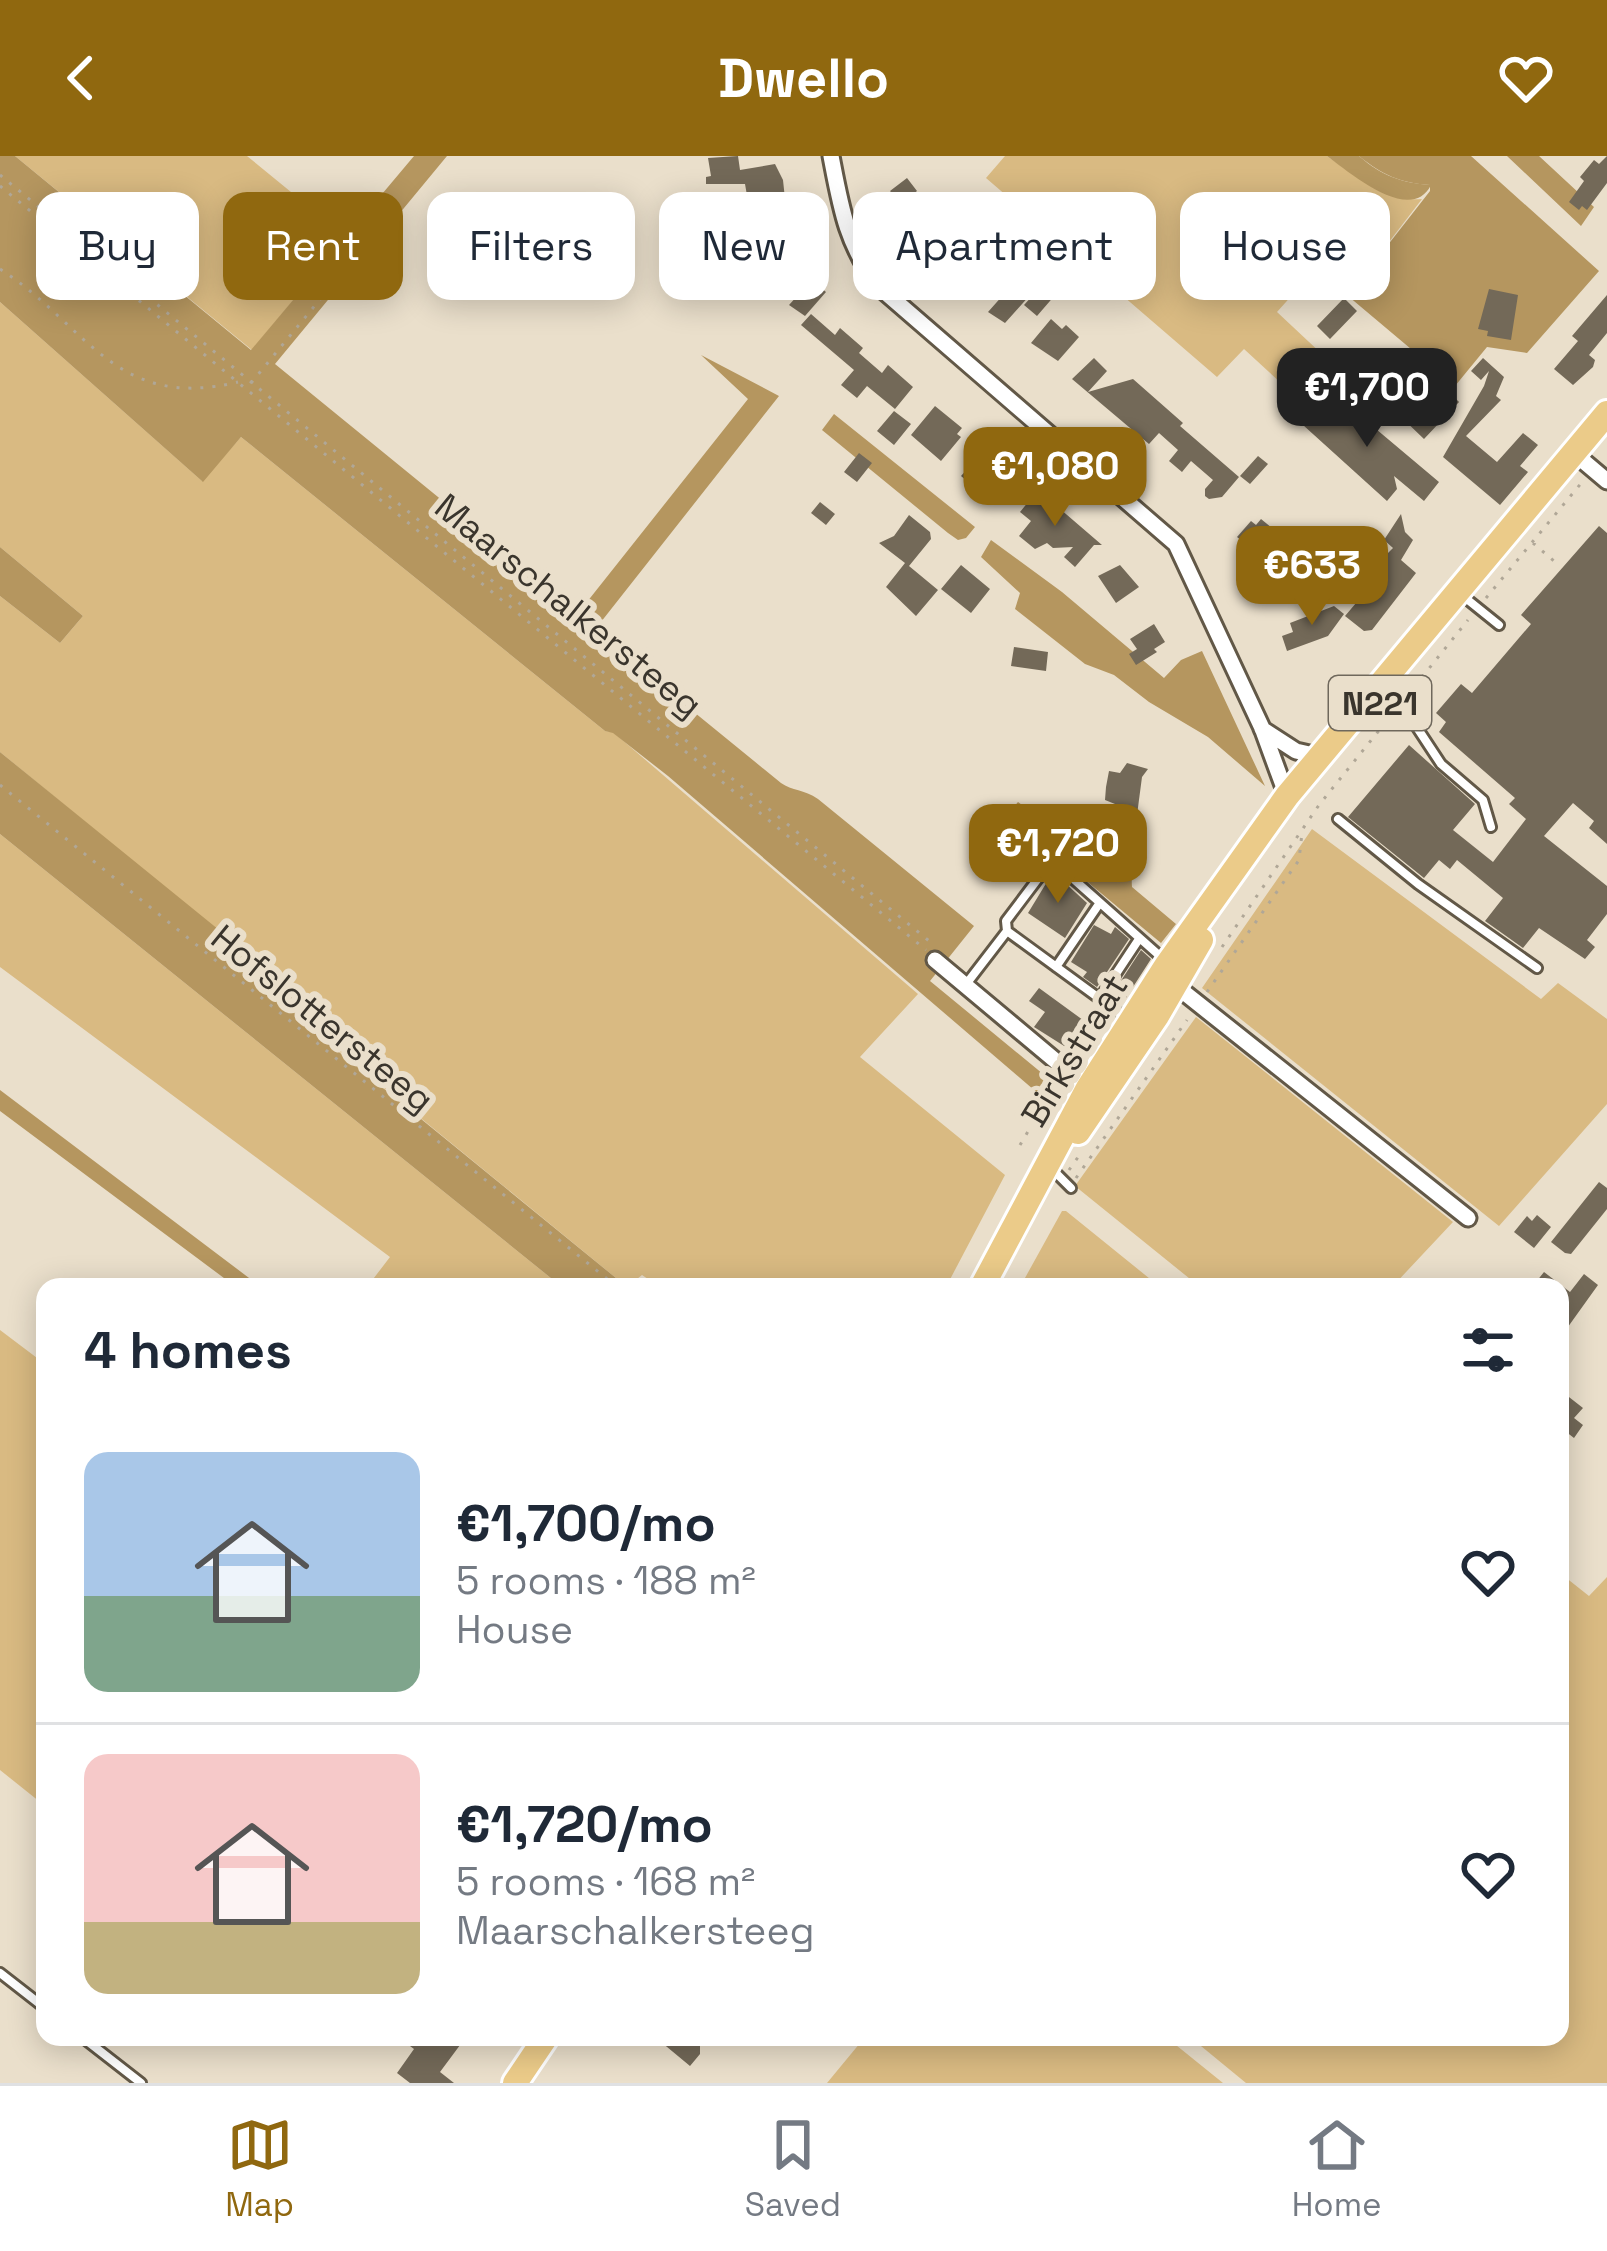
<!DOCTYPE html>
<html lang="en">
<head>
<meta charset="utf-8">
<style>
	:root { --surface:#fff; --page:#f6f6f7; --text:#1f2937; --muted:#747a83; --line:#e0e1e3; --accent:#90680f }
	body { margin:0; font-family:"Space Grotesk",sans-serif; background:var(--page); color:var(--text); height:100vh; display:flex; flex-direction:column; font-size:45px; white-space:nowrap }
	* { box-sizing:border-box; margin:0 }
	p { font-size:39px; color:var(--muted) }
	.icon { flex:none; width:66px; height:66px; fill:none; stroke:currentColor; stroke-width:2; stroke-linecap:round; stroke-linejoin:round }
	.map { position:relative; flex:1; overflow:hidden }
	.side { position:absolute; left:36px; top:1122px; width:1533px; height:768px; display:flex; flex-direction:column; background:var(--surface); border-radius:24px; box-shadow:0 6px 30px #0003 }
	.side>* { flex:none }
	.hud { position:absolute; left:36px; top:36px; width:1536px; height:108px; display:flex; gap:24px }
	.price { position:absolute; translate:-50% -102px; padding:0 27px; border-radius:24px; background:var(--accent); color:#fff; font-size:39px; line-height:78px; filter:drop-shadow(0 3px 6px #0008) }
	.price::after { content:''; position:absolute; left:50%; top:72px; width:36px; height:27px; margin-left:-18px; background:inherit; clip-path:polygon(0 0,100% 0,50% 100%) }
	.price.on { background:#222; color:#fff }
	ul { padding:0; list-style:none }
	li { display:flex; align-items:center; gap:36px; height:300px; padding:0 48px }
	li+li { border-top:3px solid var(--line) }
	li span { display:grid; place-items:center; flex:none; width:336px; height:240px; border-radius:24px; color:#555 }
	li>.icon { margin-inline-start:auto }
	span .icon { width:144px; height:144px; fill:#fffc; stroke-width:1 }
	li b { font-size:51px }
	h2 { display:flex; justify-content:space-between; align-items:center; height:144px; padding:0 48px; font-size:51px }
	.tag { padding:0 42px; border-radius:24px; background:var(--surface); box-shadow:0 6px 30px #0003; font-size:42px; line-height:108px }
	.tag.on { background:var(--accent); color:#fff }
	header { display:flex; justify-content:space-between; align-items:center; height:156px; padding:0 48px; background:var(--accent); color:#fff; font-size:54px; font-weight:800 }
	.dock { display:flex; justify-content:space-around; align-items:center; height:168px; border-top:3px solid var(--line); background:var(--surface); font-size:33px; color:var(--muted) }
	.dock a { display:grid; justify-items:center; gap:6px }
	.dock .on { color:var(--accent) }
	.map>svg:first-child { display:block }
	.green { fill:#d9ba82 }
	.forest { fill:#b5965f }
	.water { fill:#b59760 }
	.building { fill:#736958 }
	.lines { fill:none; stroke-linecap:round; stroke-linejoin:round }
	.lane-casing { stroke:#625847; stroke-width:14 }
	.street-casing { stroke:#625847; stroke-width:21 }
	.primary-casing { stroke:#fff; stroke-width:30 }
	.path { stroke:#b0a797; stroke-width:3; stroke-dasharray:3 9; stroke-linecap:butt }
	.lane { stroke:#fff; stroke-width:8 }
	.street { stroke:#fff; stroke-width:15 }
	.primary { stroke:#ebcb89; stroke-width:24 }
	.labels { text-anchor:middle; stroke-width:12; stroke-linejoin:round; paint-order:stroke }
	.shield { fill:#eadfcb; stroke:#6f685c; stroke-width:3 }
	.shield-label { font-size:33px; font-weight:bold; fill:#3a352d }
	.street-label { font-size:36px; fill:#3a352d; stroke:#eadfcb }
</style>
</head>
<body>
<header><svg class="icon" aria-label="back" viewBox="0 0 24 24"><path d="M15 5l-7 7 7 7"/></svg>Dwello<svg class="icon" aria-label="heart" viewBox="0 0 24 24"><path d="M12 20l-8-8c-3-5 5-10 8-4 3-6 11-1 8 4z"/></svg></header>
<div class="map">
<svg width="1607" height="1927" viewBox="0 0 1607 1927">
	<rect width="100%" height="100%" fill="#eadfcb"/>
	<path class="green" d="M 15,0 L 247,0 L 346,81 L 252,194 Z
		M 1005,0 L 1327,0 C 1353,18 1389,47 1422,43 L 1379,99 L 1357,79 L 1344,93 L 1330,97 L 1277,156 L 1340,215 L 1307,251 L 1244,193 L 1217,221 L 986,22 Z
		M 0,146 L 202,325 L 241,281 L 605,575 L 613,576 L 918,838 L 860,901 L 1005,1019 L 946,1131 L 660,1131 L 642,1119 L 627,1131 L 307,869 L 316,856 L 0,596 L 0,440 L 60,487 L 83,460 L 0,391 Z
		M 1312,673 L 1541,843 L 1558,827 L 1607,863 L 1607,948 L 1499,1070 L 1202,832 Z
		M 0,678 L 562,1131 L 367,1131 L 390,1101 L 0,811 Z
		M 1196,861 L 1453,1066 L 1392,1131 L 1200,1131 L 1075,1030 Z
		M 1062,1055 L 1066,1055 L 1160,1131 L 1020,1131 Z
		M 0,1174 L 45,1208 L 45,1650 L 0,1614 Z
		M 1560,1417 L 1589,1440 L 1607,1421 L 1607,1927 L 1246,1927 L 1190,1881 L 1560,1881 Z
		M 865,1881 L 1166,1881 L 1223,1927 L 827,1927 Z"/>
	<path class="forest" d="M 0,0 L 15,0 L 251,194 L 414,0 L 447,0 L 275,208 L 579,456 L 748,243 L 701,199 L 779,240 L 597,471 L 597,477 L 781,627 C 792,635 804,633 818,643 L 974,770 L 930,825 L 1060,932 L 1048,946 L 668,620 L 613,577 L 605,575 L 241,281 L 203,326 L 0,146 Z
		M 1359,0 L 1471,0 L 1599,115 L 1527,197 L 1487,191 L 1455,230 L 1348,140 L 1430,35 L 1430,29 C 1401,27 1382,19 1359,0 Z
		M 1507,0 L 1539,0 L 1594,51 L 1581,70 Z
		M 834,258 L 975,371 L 966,382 L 958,384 L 948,377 L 822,274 Z
		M 991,384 L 1062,436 L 1164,522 L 1181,504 L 1202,495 L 1265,630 L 1208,581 L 1149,546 L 1114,519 L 1085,508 L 1015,453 L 1020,437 L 981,401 Z
		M 0,391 L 83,460 L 60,487 L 0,440 Z
		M 0,596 L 310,848 L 316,856 L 307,870 L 627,1131 L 562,1131 L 0,678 Z
		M 1018,646 L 1091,700 L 1100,681 L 1114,670 C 1141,681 1130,708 1132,731 L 1176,768 L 1161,787 L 1007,659 Z
		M 0,934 L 261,1131 L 236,1131 L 0,955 Z"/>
	<path class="water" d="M 1327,0 L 1359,0 C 1382,20 1402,27 1431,29 C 1411,69 1350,17 1327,0 Z"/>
	<path class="building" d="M 738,0 L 740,14 L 775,8 L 783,24 L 787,62 L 752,68 L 745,28 L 706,28 L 706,21 L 711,20 L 708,2 Z
		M 1607,0 L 1607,27 L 1587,54 L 1582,50 L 1579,54 L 1569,46 L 1584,25 L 1580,21 L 1594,4 L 1599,8 Z
		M 907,22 L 917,35 L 901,48 L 890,35 Z
		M 927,60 L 940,75 L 953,64 L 964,73 L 954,84 L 975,103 L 981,97 L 991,104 L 1031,138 L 1005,167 L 988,156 L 1004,138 L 978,114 L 961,133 L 947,121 L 953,115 L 928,93 L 923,99 L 910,88 L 918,78 L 913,72 Z
		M 759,95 L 779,111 L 759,136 L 744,124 L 755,110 L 750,106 Z
		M 797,108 L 810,109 L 812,124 L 826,136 L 805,160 L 789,149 L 798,139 L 782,125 Z
		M 1044,127 L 1056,138 L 1037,160 L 1024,149 Z
		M 1489,133 L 1518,139 L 1511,184 L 1487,180 L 1488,175 L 1478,173 Z
		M 1607,139 L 1607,177 L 1589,199 L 1595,204 L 1593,211 L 1573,229 L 1554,213 L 1578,185 L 1572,180 Z
		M 1344,142 L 1357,155 L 1330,183 L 1317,170 Z
		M 811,158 L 835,179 L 840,172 L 863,192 L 859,197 L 882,217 L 888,209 L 913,231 L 895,253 L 867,230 L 857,242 L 841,229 L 854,214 L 801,169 Z
		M 1051,163 L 1062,173 L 1066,169 L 1079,181 L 1058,205 L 1031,187 Z
		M 1094,202 L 1107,215 L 1088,236 L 1133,223 L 1183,267 L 1180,270 L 1239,321 L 1222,341 L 1209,343 L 1205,340 L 1205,333 L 1213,324 L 1191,305 L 1182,316 L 1169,305 L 1178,294 L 1159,277 L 1149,288 L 1072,223 Z
		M 1483,202 L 1504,221 L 1496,240 L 1501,244 L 1466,280 L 1497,306 L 1523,277 L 1538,289 L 1520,310 L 1528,316 L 1500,349 L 1443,301 L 1484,230 L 1489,215 L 1481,224 L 1471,215 Z
		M 1434,221 L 1459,246 L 1424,283 L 1398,258 Z
		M 1332,236 L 1439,326 L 1424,345 L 1394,320 L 1397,333 L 1387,345 L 1303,269 Z
		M 935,250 L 962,272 L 957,278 L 961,281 L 941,305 L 911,279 Z
		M 894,255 L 911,268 L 894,289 L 877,275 Z
		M 986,292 L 1011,313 L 986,341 L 961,320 Z
		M 859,297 L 872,307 L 857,326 L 844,316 Z
		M 1258,300 L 1268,308 L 1250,328 L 1240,320 Z
		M 1038,334 L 1102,389 L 1094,389 L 1075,411 L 1064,401 L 1073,391 L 1053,392 L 1047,387 L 1035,393 L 1019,380 L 1031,365 L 1020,356 Z
		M 820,346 L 835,358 L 826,369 L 811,357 Z
		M 1401,358 L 1405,376 L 1413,384 L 1401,404 L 1416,417 L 1372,474 L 1364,475 L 1345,460 L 1362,440 L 1364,434 L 1357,428 L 1393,392 L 1384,384 Z
		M 909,359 L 930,376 L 931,383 L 909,410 L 938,434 L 916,460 L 886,431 L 905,407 L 879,387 L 894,380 Z
		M 1261,363 L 1284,382 L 1276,392 L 1286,401 L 1276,413 L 1237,381 L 1251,365 L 1256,369 Z
		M 1599,370 L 1607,377 L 1607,688 L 1589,672 L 1594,665 L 1573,647 L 1544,680 L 1607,730 L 1607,758 L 1587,784 L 1595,791 L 1585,803 L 1539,772 L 1523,792 L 1485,765 L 1503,742 L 1457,704 L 1450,713 L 1439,704 L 1424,722 L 1348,661 L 1409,589 L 1475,648 L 1453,674 L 1493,706 L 1526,663 L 1509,648 L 1515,642 L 1439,576 L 1446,566 L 1436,557 L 1461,528 L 1472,537 L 1531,468 L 1521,459 Z
		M 961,409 L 990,433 L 971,457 L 941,433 Z
		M 1120,409 L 1139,431 L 1116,447 L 1098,420 Z
		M 1334,450 L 1344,458 L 1328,480 L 1287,495 L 1282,480 L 1293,476 L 1290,467 Z
		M 1154,468 L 1165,486 L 1154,493 L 1157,496 L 1136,509 L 1129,498 L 1137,493 L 1130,483 Z
		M 1014,491 L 1048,496 L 1046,515 L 1011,510 Z
		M 1127,607 L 1148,613 L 1142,621 L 1137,659 L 1124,665 L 1120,650 L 1105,644 L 1106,631 L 1109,615 L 1120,617 Z
		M 1053,716 L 1087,747 L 1065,782 L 1028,757 Z
		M 1094,769 L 1111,778 L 1115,771 L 1129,783 L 1097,831 L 1083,821 L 1087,816 L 1071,806 Z
		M 1141,794 L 1151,803 L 1124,845 L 1111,840 Z
		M 1039,832 L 1098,875 L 1080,900 L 1034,871 L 1045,856 L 1029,845 Z
		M 1599,1026 L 1607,1032 L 1607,1053 L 1571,1098 L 1565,1097 L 1551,1086 Z
		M 1537,1059 L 1551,1071 L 1534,1092 L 1514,1076 L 1527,1060 L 1532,1065 Z
		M 1544,1116 L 1570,1136 L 1584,1118 L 1598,1129 L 1560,1182 L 1560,1131 L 1532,1131 Z
		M 1560,1234 L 1583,1252 L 1574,1262 L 1583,1269 L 1574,1282 L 1565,1275 L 1560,1281 Z
		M 398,1881 L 466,1881 L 440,1916 L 454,1927 L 410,1927 L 397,1917 L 414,1893 Z
		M 655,1881 L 691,1881 L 700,1888 L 700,1898 L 690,1910 Z"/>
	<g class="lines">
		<defs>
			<path id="lane" d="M 1463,440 L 1499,469
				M 1414,567 L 1441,608 L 1483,644 L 1491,671
				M 1338,663 L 1418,728 L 1537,812
				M 1007,775 L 1006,765 L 1052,704 L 1161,801
				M 1056,811 L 1099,748
				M 967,827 L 1007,775 L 1122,859
				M 1100,842 L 1139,783
				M 1050,1011 L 1071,1032
				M 0,1817 L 45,1852
				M 82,1881 L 141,1927"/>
			<path id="street" d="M 831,0 C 841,52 846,86 878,130 L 1176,388 L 1262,572 L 1287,640
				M 1575,298 L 1607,325
				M 1262,573 L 1296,595 L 1318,600
				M 935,804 L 1088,932
				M 1173,823 L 1176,830 L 1468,1062"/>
			<path id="primary" d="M 1078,976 L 1157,860 L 1201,784
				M 982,1131 L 1088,932 L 1166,810 L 1287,640 L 1607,257
				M 515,1927 L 546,1881"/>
		</defs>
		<use href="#lane" class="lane-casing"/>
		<use href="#street" class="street-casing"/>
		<use href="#primary" class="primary-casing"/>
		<path class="path" d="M 0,19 L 934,789
			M 0,30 L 926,794
			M 0,113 C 87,169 115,256 238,226
			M 251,227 L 364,90
			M 1533,387 L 1554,405
			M 1486,442 L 1583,325
			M 0,629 L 617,1131
			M 1222,791 L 1319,649 L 1468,464
			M 1207,836 L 1299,704 L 1302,677
			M 1020,989 L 1046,945 L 1064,930
			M 1069,1014 L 1081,997
			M 1076,1022 L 1187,864"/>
		<use href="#lane" class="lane"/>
		<use href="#street" class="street"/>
		<use href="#primary" class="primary"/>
	</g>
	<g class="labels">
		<rect class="shield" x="1329" y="520" width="102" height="54" rx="9"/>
		<g class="shield-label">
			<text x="1380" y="559">N221</text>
		</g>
		<g class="street-label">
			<text transform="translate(569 449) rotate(39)" y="13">Maarschalkersteeg</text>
			<text transform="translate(323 862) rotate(39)" y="13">Hofslottersteeg</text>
			<text transform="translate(1074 894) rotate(-59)" y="13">Birkstraat</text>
		</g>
	</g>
</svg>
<b class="price on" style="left:1367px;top:294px">€1,700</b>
<b class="price" style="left:1055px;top:373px">€1,080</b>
<b class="price" style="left:1312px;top:472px">€633</b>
<b class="price" style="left:1058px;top:750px">€1,720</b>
<div class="hud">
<a class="tag">Buy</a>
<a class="tag on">Rent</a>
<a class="tag">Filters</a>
<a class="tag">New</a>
<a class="tag">Apartment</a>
<a class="tag">House</a>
</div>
<section class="side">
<h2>4 homes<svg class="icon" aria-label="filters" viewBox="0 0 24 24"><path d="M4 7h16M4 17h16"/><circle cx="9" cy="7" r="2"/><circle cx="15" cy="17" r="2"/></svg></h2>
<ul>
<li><span style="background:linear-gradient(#a9c7e8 60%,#7fa58c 0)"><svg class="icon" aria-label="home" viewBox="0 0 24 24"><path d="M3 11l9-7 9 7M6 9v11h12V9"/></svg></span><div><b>€1,700/mo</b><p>5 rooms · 188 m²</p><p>House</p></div><svg class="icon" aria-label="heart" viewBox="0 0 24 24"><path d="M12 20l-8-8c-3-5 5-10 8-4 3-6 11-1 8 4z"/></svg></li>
<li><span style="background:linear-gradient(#f6c9c9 70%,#c2b280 0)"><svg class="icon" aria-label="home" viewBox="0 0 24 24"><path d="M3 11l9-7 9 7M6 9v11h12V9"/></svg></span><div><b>€1,720/mo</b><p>5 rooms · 168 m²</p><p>Maarschalkersteeg</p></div><svg class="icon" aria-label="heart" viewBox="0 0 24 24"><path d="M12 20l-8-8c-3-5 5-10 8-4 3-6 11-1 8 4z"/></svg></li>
</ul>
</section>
</div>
<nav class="dock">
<a class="on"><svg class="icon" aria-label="map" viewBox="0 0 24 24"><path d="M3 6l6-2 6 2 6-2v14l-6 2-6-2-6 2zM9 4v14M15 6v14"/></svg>Map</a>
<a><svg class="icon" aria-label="saved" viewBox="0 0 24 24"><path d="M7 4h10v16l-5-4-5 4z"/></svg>Saved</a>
<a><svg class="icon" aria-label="home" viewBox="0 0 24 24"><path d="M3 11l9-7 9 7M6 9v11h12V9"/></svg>Home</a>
</nav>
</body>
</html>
